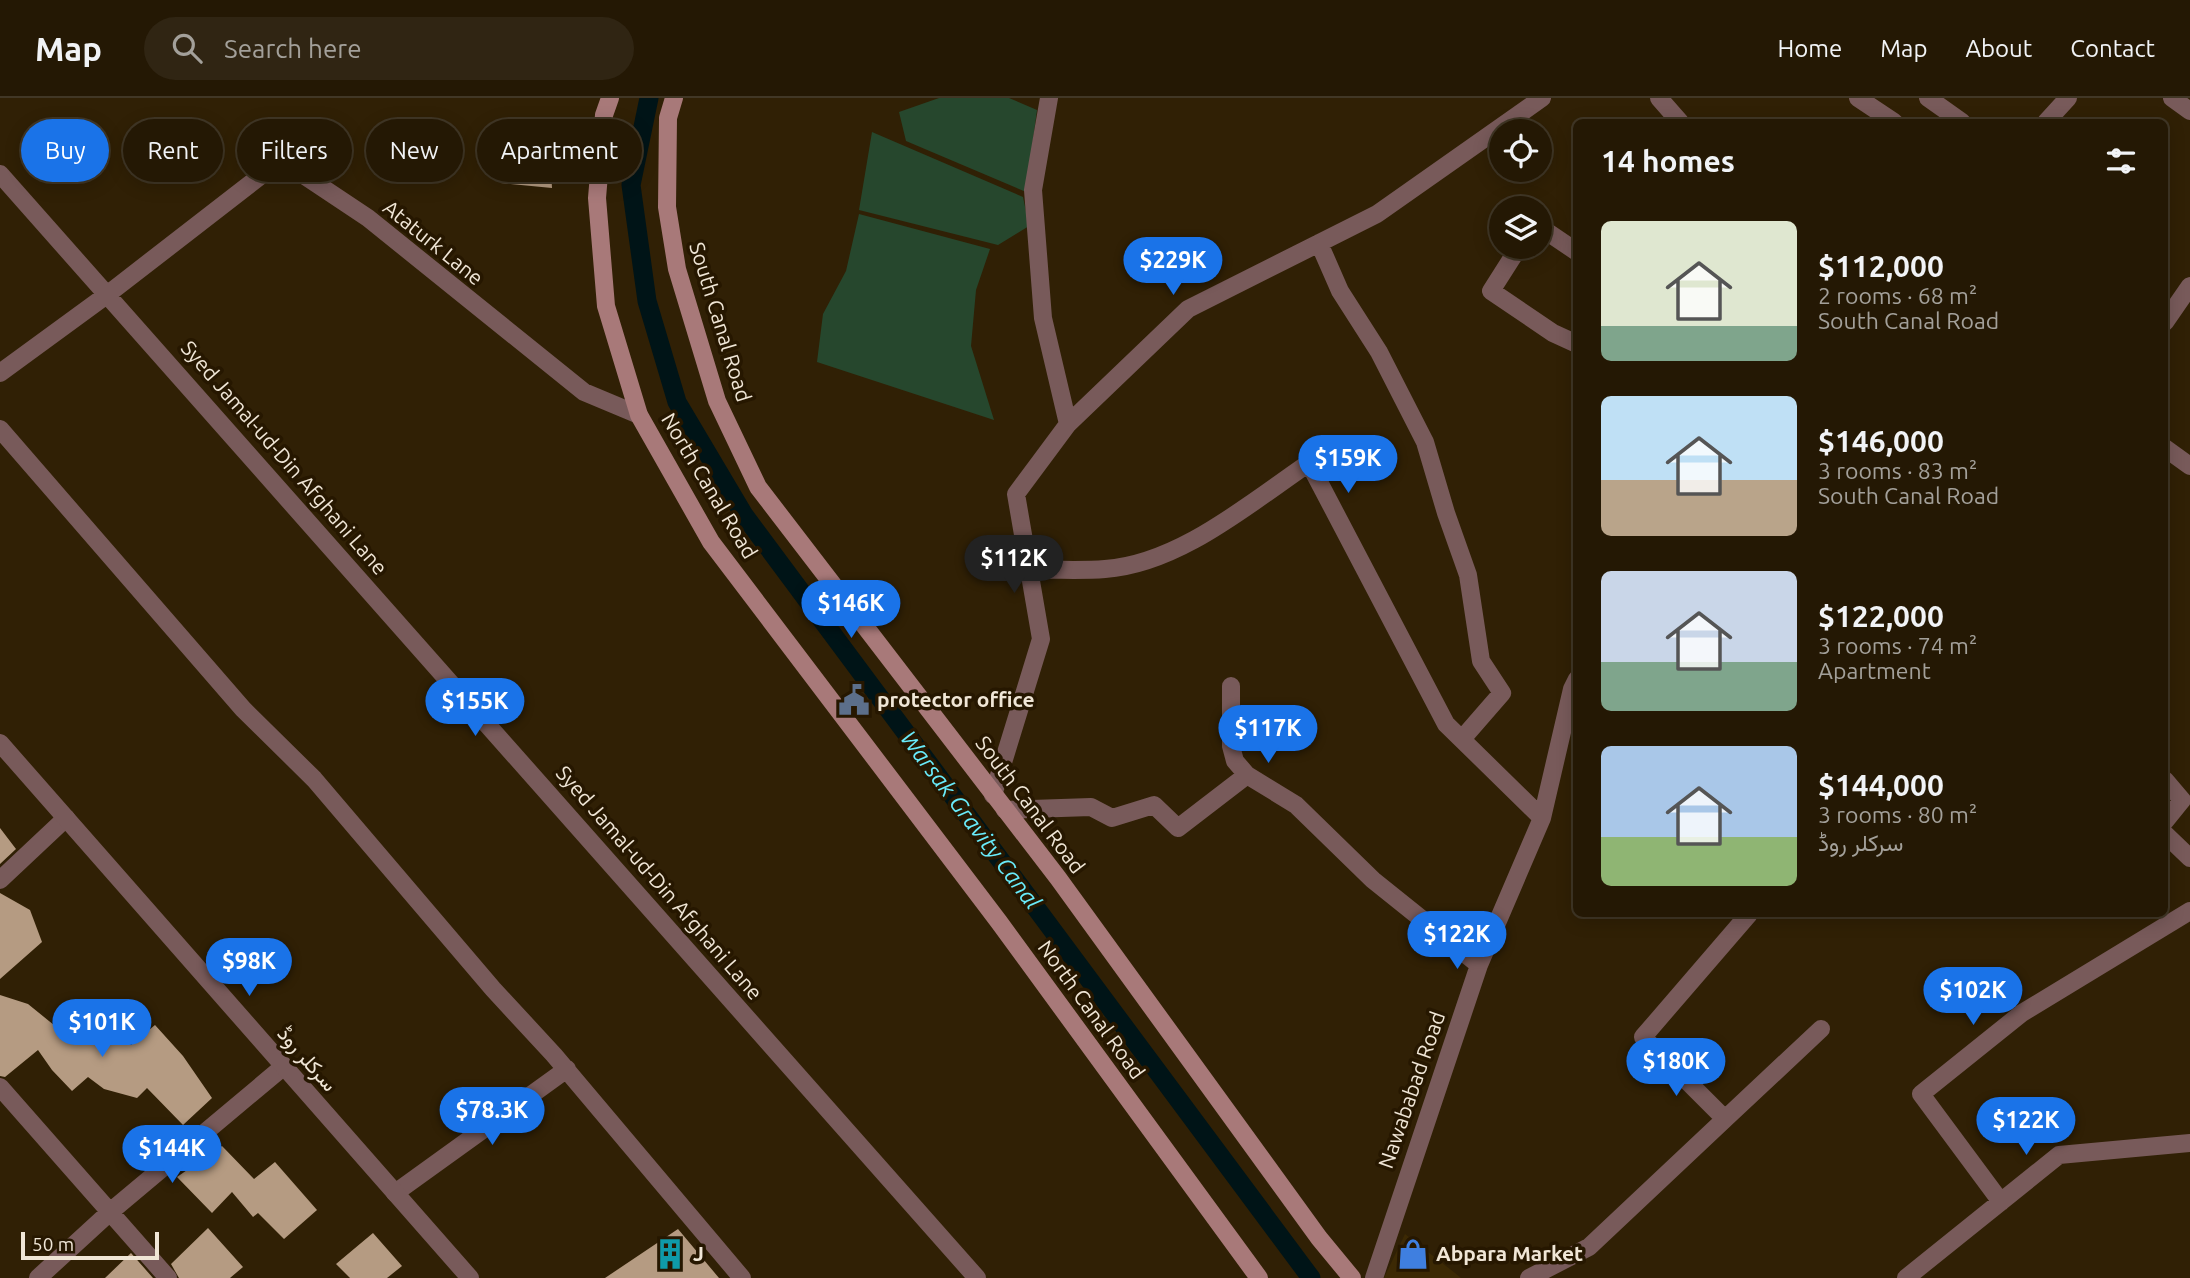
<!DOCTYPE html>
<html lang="en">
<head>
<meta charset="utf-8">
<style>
	:root { --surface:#241804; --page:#302513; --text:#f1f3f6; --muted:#a3a09a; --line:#413726; --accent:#1a73e8 }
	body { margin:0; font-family:Ubuntu,Vazirmatn,sans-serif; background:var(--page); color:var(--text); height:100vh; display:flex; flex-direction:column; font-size:26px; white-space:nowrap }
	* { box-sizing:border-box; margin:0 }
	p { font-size:23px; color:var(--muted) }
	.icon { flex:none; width:38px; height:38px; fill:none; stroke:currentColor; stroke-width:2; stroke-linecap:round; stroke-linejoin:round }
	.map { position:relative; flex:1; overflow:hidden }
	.details { position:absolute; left:1573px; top:21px; width:595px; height:798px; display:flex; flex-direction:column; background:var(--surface); border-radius:10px; box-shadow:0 4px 18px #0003,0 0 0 2px var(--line) }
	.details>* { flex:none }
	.top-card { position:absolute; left:21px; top:21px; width:665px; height:63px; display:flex; gap:14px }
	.controls { position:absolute; left:1489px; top:21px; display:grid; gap:14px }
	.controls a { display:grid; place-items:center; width:63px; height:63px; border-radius:50%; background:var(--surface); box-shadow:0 4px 18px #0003,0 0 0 2px var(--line); font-size:35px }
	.scale { position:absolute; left:21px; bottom:18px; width:138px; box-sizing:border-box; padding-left:7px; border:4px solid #f0e6d6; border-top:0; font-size:19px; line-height:24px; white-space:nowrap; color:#f0e6d6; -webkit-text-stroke:5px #261700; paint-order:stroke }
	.price { position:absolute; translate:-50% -60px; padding:0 16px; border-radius:24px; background:var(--accent); color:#fff; font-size:23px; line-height:46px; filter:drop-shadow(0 2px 4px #0008) }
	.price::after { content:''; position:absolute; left:50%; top:42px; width:21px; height:16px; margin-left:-10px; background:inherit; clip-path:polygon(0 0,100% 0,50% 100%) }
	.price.on { background:#222; color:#fff }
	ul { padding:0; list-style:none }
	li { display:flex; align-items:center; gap:21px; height:175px; padding:0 28px }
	li span { display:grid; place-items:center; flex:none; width:196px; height:140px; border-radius:10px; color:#555 }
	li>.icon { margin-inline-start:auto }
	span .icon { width:84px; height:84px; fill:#fffc; stroke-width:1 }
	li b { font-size:30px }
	h2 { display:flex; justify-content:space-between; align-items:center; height:84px; padding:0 28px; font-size:30px }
	.tag { padding:0 24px; border-radius:32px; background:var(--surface); box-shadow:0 4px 18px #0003,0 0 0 2px var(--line); font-size:24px; line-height:63px }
	.tag.on { background:var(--accent); color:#fff }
	header { display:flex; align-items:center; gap:42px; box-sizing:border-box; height:98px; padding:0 35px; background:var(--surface); border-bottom:2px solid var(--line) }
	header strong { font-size:33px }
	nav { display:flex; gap:38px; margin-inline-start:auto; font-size:24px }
	.search { width:490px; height:63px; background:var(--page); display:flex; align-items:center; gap:18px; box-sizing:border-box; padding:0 24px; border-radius:38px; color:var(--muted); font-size:26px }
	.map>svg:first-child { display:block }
	.built { fill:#3c2904 }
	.green { fill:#26472d }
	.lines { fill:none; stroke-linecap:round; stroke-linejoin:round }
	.canal { stroke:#001417; stroke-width:19 }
	.building { fill:#b59b82 }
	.minor { stroke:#785a5a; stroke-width:18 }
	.tertiary { stroke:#785a5a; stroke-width:18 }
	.secondary { stroke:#a87979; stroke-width:18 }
	.labels { text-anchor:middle; stroke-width:7; stroke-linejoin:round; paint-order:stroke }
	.street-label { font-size:21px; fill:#f0e6d6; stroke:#261700 }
	.poi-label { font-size:21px; font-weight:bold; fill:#f0e6d6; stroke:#261700; text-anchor:start }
	.water-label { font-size:23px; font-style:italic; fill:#69ecfb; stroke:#261700 }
</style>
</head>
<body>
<header>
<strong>Map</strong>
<div class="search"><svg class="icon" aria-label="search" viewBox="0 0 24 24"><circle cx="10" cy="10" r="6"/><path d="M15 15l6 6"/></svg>Search here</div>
<nav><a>Home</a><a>Map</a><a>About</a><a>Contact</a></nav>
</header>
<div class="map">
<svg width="2190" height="1180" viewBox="0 0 2190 1180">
	<rect width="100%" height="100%" fill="#302005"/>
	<path class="built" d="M 1405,1136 L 1455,1175 L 1461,1180 L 1384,1180 Z"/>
	<path class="green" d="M 939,0 L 1009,0 L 1037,12 L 1026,94 L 906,43 L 899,14 Z
		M 872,34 L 1023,99 L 1029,128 L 998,147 L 859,112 Z
		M 859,116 L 990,151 L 976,192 L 971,248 L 994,322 L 817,264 L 823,216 L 846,173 Z"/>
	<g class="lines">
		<path class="canal" d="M 649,0 L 631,87 L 647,203 L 677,304 L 744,417 L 1311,1180"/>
	</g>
	<path class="building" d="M 501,71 L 551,72 L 552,90 L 501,85 Z
		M 0,730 L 16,751 L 0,766 Z
		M 0,795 L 30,812 L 42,844 L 0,881 Z
		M 0,897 L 28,906 L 65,936 L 85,921 L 101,941 L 116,930 L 131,947 L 155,927 L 183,958 L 212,1000 L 183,1027 L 147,990 L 137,1000 L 104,991 L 88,979 L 72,993 L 52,972 L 38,952 L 5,979 L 0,978 Z
		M 222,1048 L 254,1081 L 275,1064 L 317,1112 L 284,1141 L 258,1115 L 253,1119 L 232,1094 L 212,1115 L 177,1079 Z
		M 208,1130 L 243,1169 L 230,1180 L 179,1180 L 171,1166 Z
		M 678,1131 L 719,1180 L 605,1180 Z
		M 373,1135 L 402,1168 L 387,1180 L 350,1180 L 336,1166 Z
		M 131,1155 L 153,1180 L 105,1180 Z"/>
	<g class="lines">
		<path class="minor" d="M 1049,0 L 1033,92 L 1043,220 L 1068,326 L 1188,211 L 1377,116 L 1542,0
			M 1659,0 L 1680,24
			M 1858,0 L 1894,24
			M 1928,0 L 1962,24
			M 2172,0 L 2190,13
			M 2046,24 L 2068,0
			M 0,76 L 977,1180
			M 1540,129 L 1577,154
			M 1319,145 L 1340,193 L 1379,254 L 1425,344 L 1446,415 L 1468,477 L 1481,563 L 1502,595 L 1462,641
			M 1519,149 L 1491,193 L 1553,235 L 1577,246
			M 2165,224 L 2190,188
			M 0,275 L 108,196 L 281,62 L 368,120 L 584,294 L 639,317
			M 0,331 L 243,611 L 314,681 L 493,891 L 554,957 L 742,1180
			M 2165,350 L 2190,368
			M 1029,472 C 1054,471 1080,473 1105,471 C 1179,466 1250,405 1309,365 L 1446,626 L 1542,720
			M 1231,588 L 1231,648 L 1235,663 L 1247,677
			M 2165,682 L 2182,702 L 2165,723
			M 993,697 L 1041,541 L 1016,396 L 1068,326
			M 1005,712 L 1091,709 L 1112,720 L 1154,707 L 1178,730 L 1247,677 L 1296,707 L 1373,782 L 1479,867
			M 2165,736 L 2190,760
			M 0,782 L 66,720
			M 0,989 L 168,1180
			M 1725,1021 L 1821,931
			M 395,1095 L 567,971
			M 2001,1104 L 1921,996 L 2022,915 L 2190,813
			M 38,1180 L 110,1114 L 283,969
			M 1374,1180 L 1479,867 L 1542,720 L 1572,591 L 1577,581
			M 1529,1180 L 1589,1149 L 1725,1021 L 1643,939 L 1749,816
			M 1906,1180 L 2059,1057 L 2190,1045"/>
		<path class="tertiary" d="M 0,645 L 470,1180"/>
		<path class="secondary" d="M 610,0 L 604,17 L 597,100 L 606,208 L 639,317 L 711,444 L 999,824 L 1259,1180
			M 674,0 L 668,20 L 667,109 L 677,171 L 717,303 L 758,389 L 1058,780 L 1319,1140 L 1352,1180"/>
	</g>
	<defs>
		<symbol id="civic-bare" viewBox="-9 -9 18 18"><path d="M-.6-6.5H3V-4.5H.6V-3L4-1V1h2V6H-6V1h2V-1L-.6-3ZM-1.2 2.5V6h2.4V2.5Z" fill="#5c6f8a" stroke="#261700" stroke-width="2.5" paint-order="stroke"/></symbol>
		<symbol id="building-bare" viewBox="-9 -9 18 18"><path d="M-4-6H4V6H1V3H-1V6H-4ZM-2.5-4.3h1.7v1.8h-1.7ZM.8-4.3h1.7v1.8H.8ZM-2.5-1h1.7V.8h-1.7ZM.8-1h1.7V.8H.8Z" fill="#0f9aa8" stroke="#261700" stroke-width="2.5" paint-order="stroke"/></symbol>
		<symbol id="shop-bare" viewBox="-9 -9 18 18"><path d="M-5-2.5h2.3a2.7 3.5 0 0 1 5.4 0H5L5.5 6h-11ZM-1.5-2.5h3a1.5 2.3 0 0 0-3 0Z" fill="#3f7fe0" stroke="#261700" stroke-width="2.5" paint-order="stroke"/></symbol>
	</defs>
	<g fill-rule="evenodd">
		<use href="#civic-bare" x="832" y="580" width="44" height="44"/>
		<use href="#building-bare" x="648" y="1134" width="44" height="44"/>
		<use href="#shop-bare" x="1391" y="1134" width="44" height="44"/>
	</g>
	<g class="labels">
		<g class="street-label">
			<text transform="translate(433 145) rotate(39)" y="7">Ataturk Lane</text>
			<text transform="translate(720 224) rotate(73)" y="7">South Canal Road</text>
			<text transform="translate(284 360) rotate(49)" y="7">Syed Jamal-ud-Din Afghani Lane</text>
			<text transform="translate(709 388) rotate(59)" y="7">North Canal Road</text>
			<text transform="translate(1030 707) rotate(53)" y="7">South Canal Road</text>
			<text transform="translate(659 785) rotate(49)" y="7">Syed Jamal-ud-Din Afghani Lane</text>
			<text transform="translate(1091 912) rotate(54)" y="7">North Canal Road</text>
			<text transform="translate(307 961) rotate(49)" y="7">سرکلر روڈ</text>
			<text transform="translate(1412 992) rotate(-71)" y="7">Nawababad Road</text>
		</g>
		<g class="poi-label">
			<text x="877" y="609">protector office</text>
			<text x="693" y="1163">J</text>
			<text x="1436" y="1163">Abpara Market</text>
		</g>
		<g class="water-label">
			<text transform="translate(971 722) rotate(53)" y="8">Warsak Gravity Canal</text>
		</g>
	</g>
</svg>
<div class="controls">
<a><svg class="icon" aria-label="locate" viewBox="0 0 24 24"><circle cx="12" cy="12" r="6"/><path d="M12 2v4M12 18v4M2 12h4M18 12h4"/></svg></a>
<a><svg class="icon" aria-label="layers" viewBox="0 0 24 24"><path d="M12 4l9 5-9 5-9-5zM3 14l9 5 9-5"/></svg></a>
</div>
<div class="scale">50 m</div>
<b class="price" style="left:1173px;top:199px">$229K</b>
<b class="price" style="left:1348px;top:397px">$159K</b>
<b class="price on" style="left:1014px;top:497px">$112K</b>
<b class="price" style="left:851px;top:542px">$146K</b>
<b class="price" style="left:475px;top:640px">$155K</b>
<b class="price" style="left:1268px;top:667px">$117K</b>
<b class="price" style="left:1457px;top:873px">$122K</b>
<b class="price" style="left:249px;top:900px">$98K</b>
<b class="price" style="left:1973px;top:929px">$102K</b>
<b class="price" style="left:102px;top:961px">$101K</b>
<b class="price" style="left:1676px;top:1000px">$180K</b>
<b class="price" style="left:492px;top:1049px">$78.3K</b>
<b class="price" style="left:2026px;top:1059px">$122K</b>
<b class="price" style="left:172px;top:1087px">$144K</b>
<div class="top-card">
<a class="tag on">Buy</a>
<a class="tag">Rent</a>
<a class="tag">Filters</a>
<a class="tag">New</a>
<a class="tag">Apartment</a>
</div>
<section class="details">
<h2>14 homes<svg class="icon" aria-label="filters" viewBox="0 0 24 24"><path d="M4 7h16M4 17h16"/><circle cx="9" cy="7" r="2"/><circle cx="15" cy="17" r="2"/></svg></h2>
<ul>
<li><span style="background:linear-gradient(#dfe7d0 75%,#7fa58c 0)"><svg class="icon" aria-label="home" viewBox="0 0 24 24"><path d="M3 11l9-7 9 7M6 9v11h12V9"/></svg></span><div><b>$112,000</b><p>2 rooms · 68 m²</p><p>South Canal Road</p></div></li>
<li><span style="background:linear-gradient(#bfe0f5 60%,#b9a48a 0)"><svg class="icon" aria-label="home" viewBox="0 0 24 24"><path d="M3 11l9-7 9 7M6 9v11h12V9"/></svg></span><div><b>$146,000</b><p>3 rooms · 83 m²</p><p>South Canal Road</p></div></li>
<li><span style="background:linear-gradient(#c9d6e8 65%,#7fa58c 0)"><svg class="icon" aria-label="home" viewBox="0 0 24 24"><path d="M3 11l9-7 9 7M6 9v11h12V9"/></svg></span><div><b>$122,000</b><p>3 rooms · 74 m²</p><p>Apartment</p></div></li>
<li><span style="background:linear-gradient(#a9c7e8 65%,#8fb573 0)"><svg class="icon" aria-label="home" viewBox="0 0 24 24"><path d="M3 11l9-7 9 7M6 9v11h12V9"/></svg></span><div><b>$144,000</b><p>3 rooms · 80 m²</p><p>سرکلر روڈ</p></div></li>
</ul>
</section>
</div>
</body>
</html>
